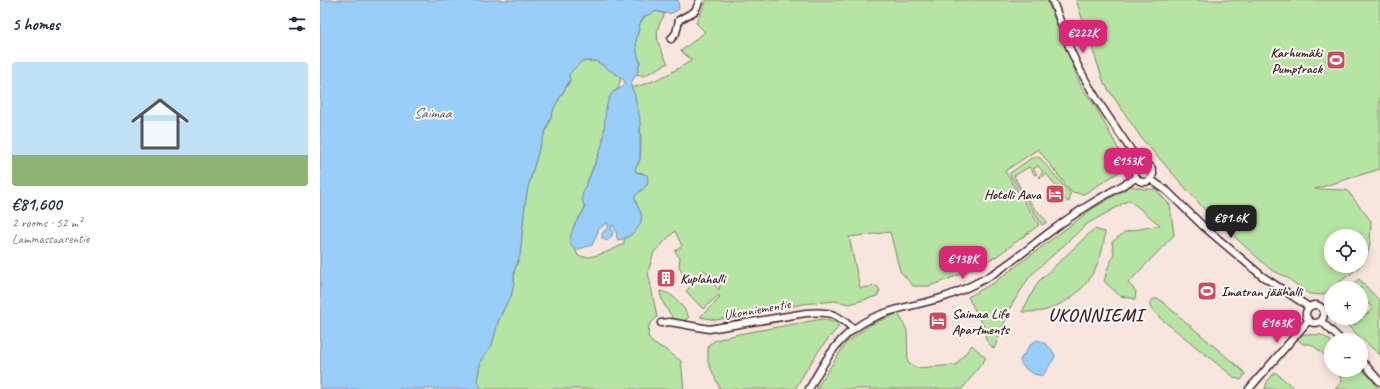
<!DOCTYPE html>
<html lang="en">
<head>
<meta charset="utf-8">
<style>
	:root { --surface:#fff; --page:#f6f6f7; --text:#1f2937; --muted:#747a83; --accent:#db2777 }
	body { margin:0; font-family:Caveat,sans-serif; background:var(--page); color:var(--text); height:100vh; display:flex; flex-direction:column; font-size:15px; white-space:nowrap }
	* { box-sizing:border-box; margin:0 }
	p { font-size:13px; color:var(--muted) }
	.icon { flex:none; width:22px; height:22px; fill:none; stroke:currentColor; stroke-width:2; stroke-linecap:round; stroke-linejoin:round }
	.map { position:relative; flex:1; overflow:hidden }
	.side { display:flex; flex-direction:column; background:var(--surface); width:320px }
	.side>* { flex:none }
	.tools { position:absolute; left:1004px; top:229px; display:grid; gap:8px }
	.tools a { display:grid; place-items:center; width:44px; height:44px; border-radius:50%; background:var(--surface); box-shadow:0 2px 10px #0003; font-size:20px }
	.price { position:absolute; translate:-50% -34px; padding:0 9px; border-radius:8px; background:var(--accent); color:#fff; font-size:13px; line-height:26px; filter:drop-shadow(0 1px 2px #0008) }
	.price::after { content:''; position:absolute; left:50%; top:24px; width:12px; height:9px; margin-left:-6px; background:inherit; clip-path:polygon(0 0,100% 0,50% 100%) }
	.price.current { background:#222; color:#fff }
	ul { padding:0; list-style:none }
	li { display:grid; align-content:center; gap:8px; height:212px; padding:0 12px }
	li span { display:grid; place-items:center; height:124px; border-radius:4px; color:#555 }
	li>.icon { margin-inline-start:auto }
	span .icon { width:72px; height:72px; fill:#fffc; stroke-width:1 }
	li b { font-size:17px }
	h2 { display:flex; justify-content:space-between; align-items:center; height:48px; padding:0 12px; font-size:17px }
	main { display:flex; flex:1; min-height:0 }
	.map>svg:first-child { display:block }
	.green { fill:#b5e4a3; stroke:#808267 }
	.water { fill:#99cef8; stroke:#7988a6 }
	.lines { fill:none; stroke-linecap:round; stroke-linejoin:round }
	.minor-casing { stroke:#4a1f2b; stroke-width:9 }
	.minor { stroke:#fdfcf7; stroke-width:6 }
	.labels { text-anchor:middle; stroke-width:4; stroke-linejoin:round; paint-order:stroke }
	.poi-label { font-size:14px; font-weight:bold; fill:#4a1f2b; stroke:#fdfcf7; text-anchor:start }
	.street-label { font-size:14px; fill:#4a1f2b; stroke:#fdfcf7 }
	.water-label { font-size:15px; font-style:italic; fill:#625468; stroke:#fdfcf7 }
	.district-label { font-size:18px; font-weight:bold; letter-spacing:1px; fill:#4a1f2b; stroke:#fdfcf7 }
</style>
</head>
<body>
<main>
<section class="side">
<h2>5 homes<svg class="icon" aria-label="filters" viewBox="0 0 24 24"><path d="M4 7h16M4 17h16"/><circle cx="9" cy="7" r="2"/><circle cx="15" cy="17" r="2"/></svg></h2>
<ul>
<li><span style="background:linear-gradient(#bfe0f5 75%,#8fb573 0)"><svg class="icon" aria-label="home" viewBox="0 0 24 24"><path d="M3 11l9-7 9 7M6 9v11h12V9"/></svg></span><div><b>€81,600</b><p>2 rooms · 52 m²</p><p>Lammassaarentie</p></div></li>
</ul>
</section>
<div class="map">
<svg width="1060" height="389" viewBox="0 0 1060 389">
	<rect width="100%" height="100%" fill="#f7e5de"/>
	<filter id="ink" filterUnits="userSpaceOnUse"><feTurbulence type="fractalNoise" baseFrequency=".025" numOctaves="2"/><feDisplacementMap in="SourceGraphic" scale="8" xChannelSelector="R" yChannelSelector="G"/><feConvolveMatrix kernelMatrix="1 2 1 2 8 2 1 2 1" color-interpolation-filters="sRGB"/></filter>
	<g filter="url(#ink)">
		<path class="green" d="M 387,0 L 727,0 L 761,86 L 775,106 L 806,163 L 801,171 L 764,194 L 751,192 L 718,149 L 685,171 L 719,225 L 677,256 L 644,273 L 610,286 L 593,286 L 580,271 L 570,232 L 529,237 L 540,288 L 557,286 L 560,290 L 557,296 L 530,304 L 515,301 L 483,304 L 425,316 L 395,320 L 380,317 L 399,299 L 399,295 L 383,309 L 366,291 L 384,273 L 399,290 L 400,285 L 384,270 L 367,282 L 359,266 L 360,258 L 355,251 L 362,246 L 355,231 L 334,252 L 328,272 L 337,317 L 329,325 L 328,336 L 332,343 L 343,348 L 361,361 L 364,389 L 160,389 L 157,380 L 161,360 L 172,345 L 178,322 L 186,304 L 191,297 L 194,283 L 194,272 L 200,255 L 205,204 L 208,187 L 219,149 L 235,106 L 250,81 L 249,74 L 262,61 L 276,61 L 301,77 L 298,89 L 293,92 L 289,99 L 286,116 L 286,126 L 282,146 L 267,182 L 262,199 L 265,208 L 254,226 L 252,246 L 255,248 L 258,256 C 273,260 291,250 304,244 L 304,239 C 313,234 323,226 321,214 C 319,208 315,203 315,196 L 328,184 L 323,173 L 316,172 L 315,169 C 317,166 320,162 320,158 C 323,141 319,103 311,88 C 335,82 352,73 372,60 L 361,51 L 385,32 L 376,23 Z
			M 756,0 L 1060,0 L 1060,169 L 995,189 L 1027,190 L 1051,221 C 1050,236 1052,253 1041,265 L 1041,236 L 1011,236 L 1011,266 L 1040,266 L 1036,270 L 1002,295 L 989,294 L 966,277 L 950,269 L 885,210 L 822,139 L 784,83 Z
			M 337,11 L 345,14 C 343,18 339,23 338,28 C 335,40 342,53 348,63 L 324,76 L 317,74 L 320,62 L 317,53 L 316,41 L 320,23 L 325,16 Z
			M 713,157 L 717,157 L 720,158 L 750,193 L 750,198 L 749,202 L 745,200 L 742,195 L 743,193 L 740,189 L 739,190 L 726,173 L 720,178 L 719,176 L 723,172 L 718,166 L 713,169 L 717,174 L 715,175 L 709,167 L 694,176 L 701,189 L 703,189 C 706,196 712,206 718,212 C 721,215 724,218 727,222 L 722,225 L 690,175 L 690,173 Z
			M 811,186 L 823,189 L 835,189 L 850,205 L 854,235 L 808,283 L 816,291 L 815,299 L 800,296 L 784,281 L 787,270 L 794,254 L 792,242 L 805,232 L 840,225 L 809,200 L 767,224 L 710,276 L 691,306 L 674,349 L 666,340 L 663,325 L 648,297 L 675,282 L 772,209 Z
			M 774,229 L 785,232 C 783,263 767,292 738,305 C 733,307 728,310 723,311 C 717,312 709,312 702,312 L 718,282 Z
			M 1039,279 L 1060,301 L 1060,355 L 1019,318 L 1028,318 L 1035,325 L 1053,308 L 1041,297 L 1041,288 L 1032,288 L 1030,287 Z
			M 340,291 C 354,293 362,305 369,317 L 364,321 L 354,319 C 348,311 341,302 340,291 Z
			M 834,299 L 839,299 L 923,371 L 925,374 L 921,380 L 915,378 L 839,317 L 830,307 L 830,302 Z
			M 578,313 L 587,330 L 588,363 L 597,368 L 636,365 L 652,345 L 666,358 L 642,389 L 496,389 L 526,343 L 550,325 Z
			M 502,319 L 517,323 L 519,327 C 501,345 488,367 475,389 L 400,389 L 388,362 L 388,345 L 396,340 L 419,334 Z
			M 984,334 L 1002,335 L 1011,341 L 1011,360 L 991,344 L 983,344 L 977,339 Z
			M 1041,369 L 1051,378 L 1058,389 L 1015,389 L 1022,381 L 1017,370 L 1041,370 Z
			M 955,372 L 975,389 L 945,389 L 947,382 Z"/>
		<path class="water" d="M 0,0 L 296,0 L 296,1 L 300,3 L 304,0 L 358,0 L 359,9 C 351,15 346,14 337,11 L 325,16 L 320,23 L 316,41 L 317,53 L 320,62 L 317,74 L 312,81 L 311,87 L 314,93 L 320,118 L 320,159 L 315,169 L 316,172 L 327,175 C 331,186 321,189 315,196 C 315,203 319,208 321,214 C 324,227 310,238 298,240 L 297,238 L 296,231 L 293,225 L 292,225 L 291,229 L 293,232 C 292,237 290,239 286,241 L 282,238 L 282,234 L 288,227 L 288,223 L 286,223 L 279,229 L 272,245 C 268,246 263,248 259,249 C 245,251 251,231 255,224 C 258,218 263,214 265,208 L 262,199 L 263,192 C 269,177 277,161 282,145 C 286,130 283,112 289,99 C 292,90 299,90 305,85 L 305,82 L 303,79 L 276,61 L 262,61 L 249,74 L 250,80 L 235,106 L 219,149 L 208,187 L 205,204 L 200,255 L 194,272 L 194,283 L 191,297 L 186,304 L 178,322 L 172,345 L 161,360 L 157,380 L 158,383 L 161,387 L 160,389 L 0,389 Z
			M 717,340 C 724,342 734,349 735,357 L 723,375 C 715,377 701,368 700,360 L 711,344 Z"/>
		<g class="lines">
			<defs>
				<path id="minor" d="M 732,0 C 739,16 744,33 750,49 C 768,91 796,127 821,165
					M 351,39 L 356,33 L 359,20 L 375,11 L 380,0
					M815 173a9 9 0 1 1 18 0a9 9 0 1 1-18 0Z
					M 830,179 L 847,191 L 883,226 L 942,276 L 989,307
					M986 314a9 9 0 1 1 18 0a9 9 0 1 1-18 0Z
					M 1001,321 L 1021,340
					M 341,323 L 350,322 L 389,329 L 486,313 C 509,311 517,313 533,329
					M 1041,360 L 1060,382
					M 489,389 C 501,368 513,344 534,329 C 558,310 592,307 621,298 C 638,293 653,285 668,277 C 692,263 712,245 734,229 C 760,209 788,193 816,178
					M 929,389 L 989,320"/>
			</defs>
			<use href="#minor" class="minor-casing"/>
			<use href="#minor" class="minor"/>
		</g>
	</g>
	<defs>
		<symbol id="stadium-square" viewBox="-11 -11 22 22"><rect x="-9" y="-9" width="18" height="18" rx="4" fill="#d1495b" stroke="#fdfcf7"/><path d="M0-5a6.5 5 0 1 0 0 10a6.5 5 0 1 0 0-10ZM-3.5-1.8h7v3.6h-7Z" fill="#fff"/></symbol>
		<symbol id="hotel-square" viewBox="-11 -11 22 22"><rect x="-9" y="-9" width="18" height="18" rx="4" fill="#d1495b" stroke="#fdfcf7"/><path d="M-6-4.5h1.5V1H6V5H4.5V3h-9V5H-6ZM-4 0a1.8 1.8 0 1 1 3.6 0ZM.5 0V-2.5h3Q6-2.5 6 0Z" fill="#fff"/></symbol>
		<symbol id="building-square" viewBox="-11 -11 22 22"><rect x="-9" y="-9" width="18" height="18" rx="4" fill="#d1495b" stroke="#fdfcf7"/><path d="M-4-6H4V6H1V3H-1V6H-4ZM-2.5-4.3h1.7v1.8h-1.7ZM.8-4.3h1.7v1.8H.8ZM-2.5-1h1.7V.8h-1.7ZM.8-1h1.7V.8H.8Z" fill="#fff"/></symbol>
	</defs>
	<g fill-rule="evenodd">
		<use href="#stadium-square" x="1005" y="49" width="22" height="22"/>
		<use href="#hotel-square" x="724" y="183" width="22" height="22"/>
		<use href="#building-square" x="335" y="267" width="22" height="22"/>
		<use href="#stadium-square" x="876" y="280" width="22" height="22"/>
		<use href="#hotel-square" x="607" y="310" width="22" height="22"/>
	</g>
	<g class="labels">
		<g class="poi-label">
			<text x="1002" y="57" text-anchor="end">Karhumäki<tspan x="1002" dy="16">Pumptrack</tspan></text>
			<text x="721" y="199" text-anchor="end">Hotelli Aava</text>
			<text x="360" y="283">Kuplahalli</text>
			<text x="901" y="296">Imatran jäähalli</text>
			<text x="632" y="318">Saimaa Life<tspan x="632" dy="16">Apartments</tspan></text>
		</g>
		<g class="street-label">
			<text transform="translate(437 309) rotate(-10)" y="5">Ukonniementie</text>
		</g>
		<g class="water-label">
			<text x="112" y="118">Saimaa</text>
		</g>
		<g class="district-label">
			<text x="776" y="321">UKONNIEMI</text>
		</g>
	</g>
</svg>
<div class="tools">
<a><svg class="icon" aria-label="locate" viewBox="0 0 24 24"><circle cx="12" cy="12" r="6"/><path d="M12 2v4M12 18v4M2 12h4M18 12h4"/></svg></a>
<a>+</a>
<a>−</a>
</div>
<b class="price" style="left:763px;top:54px">€222K</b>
<b class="price" style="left:808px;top:182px">€153K</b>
<b class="price current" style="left:911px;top:239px">€81.6K</b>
<b class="price" style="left:643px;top:280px">€138K</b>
<b class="price" style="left:957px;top:344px">€163K</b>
</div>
</main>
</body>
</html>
